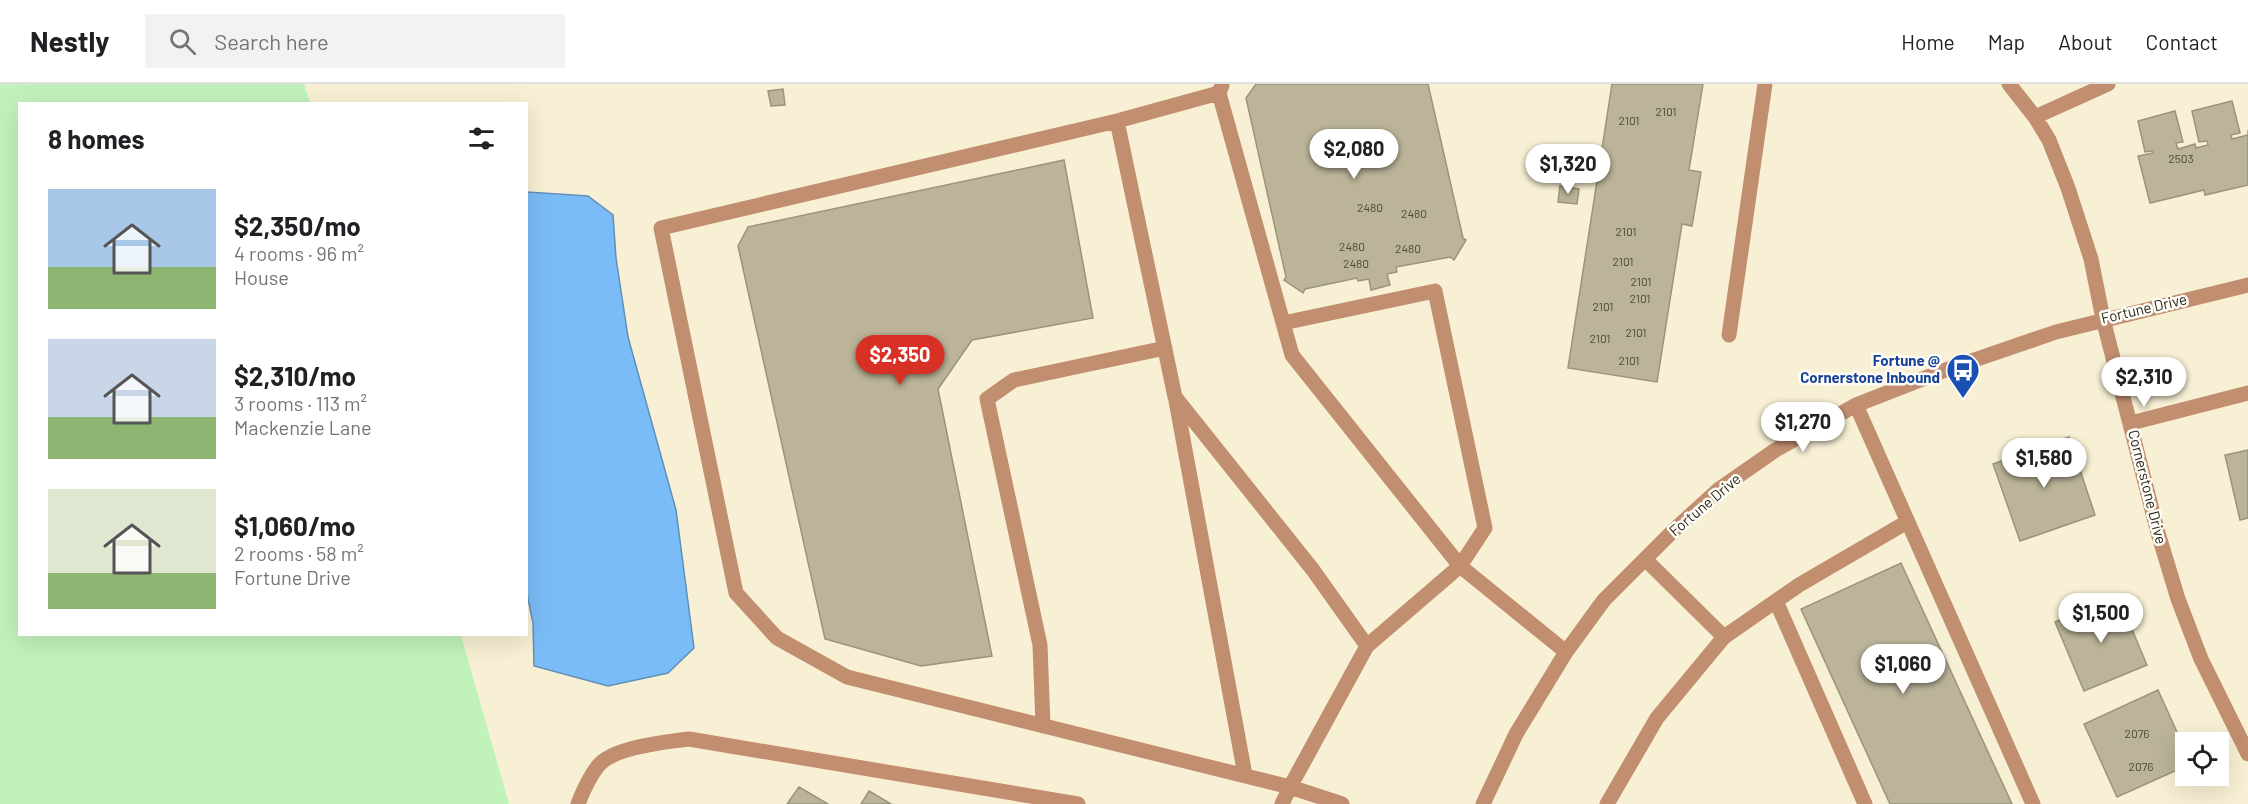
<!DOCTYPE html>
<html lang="en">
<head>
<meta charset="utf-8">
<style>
	:root { --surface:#fff; --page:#f2f2f2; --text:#202124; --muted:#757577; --line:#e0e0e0; --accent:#d93025 }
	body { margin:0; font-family:Barlow,sans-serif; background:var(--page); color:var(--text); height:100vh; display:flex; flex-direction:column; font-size:22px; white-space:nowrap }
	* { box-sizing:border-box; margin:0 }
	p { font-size:20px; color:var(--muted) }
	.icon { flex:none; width:33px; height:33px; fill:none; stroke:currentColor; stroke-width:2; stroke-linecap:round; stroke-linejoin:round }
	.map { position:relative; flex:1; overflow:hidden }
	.drawer { position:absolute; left:18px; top:18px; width:510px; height:534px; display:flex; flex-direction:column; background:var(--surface); border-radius:0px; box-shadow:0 6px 24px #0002 }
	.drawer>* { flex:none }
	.fabs { position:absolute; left:2175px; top:648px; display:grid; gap:12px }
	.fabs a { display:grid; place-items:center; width:54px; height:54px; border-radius:0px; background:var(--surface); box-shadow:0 6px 24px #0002; font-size:30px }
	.price { position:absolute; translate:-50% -51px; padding:0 14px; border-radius:21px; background:#fff; color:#222; font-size:20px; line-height:39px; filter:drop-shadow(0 2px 3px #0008) }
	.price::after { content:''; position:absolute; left:50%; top:36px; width:18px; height:14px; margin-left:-9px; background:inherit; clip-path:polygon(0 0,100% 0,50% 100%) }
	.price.selected { background:var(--accent); color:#fff }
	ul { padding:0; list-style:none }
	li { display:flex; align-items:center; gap:18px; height:150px; padding:0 30px }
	li span { display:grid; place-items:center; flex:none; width:168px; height:120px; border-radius:0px; color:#555 }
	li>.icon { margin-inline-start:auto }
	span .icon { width:72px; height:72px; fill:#fffc; stroke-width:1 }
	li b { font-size:26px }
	h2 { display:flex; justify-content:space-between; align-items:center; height:72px; padding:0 30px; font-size:26px }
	header { display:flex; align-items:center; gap:36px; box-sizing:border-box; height:84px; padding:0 30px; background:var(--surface); border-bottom:2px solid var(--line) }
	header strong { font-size:28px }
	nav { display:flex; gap:33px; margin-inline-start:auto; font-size:21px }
	.search { width:420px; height:54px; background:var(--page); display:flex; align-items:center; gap:15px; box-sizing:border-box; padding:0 21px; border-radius:0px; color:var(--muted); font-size:22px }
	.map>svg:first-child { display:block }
	.green { fill:#c2f2bc }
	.water { fill:#7abcf7; stroke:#628fb6; stroke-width:1.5 }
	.building { fill:#bbb499; stroke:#9b9479; stroke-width:1.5 }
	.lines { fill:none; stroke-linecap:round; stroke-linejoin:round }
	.minor { stroke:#c28e70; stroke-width:15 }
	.labels { text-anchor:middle; stroke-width:5; stroke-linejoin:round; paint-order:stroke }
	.number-label { font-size:12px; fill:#4e4a3c }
	.street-label { font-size:15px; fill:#2a271d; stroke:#fffdf8 }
	.transit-label { font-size:15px; font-weight:bold; fill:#164399; stroke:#fffdf8; text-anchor:end }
</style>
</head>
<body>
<header>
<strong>Nestly</strong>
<div class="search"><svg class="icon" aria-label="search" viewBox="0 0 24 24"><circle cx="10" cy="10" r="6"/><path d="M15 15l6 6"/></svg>Search here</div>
<nav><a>Home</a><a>Map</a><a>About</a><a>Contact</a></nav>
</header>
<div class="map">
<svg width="2248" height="720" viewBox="0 0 2248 720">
	<rect width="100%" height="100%" fill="#f8f0d4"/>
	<path class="green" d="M 0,0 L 304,0 L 310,19 L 20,20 L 20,550 L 461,551 L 509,720 L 0,720 Z"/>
	<path class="water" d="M 527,108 L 588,112 L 613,131 L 616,174 L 628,253 L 676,426 L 694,564 L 668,589 L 608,602 L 534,582 L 533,539 L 526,505 Z"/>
	<path class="building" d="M 1256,0 L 1428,0 L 1463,154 L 1466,156 L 1454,176 L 1450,173 L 1396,183 L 1397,188 L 1387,190 L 1390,201 L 1371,206 L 1369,195 L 1358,197 L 1357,194 L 1305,205 L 1303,209 L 1284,196 L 1286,193 L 1246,14 Z
		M 1612,0 L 1703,0 L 1689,86 L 1701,88 L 1692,142 L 1682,140 L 1657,298 L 1568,284 Z
		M 783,5 L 785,21 L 771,22 L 768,7 Z
		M 2232,17 L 2240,49 L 2231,51 L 2232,55 L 2248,51 L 2248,46 L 2248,101 L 2205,111 L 2204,106 L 2150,119 L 2138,72 L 2153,69 L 2152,67 L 2145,68 L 2138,37 L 2175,27 L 2183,58 L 2176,59 L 2178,65 L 2195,60 L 2196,64 L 2208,61 L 2207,57 L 2199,58 L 2192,27 Z
		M 1064,76 L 1093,234 L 972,256 L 938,305 L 992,572 L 921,582 L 825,555 L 738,162 L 748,143 Z
		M 1560,102 L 1579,105 L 1577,120 L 1558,118 Z
		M 2069,353 L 2095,431 L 2020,457 L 1993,380 Z
		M 2248,366 L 2248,434 L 2240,436 L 2225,371 Z
		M 1901,479 L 2012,720 L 1890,720 L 1801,525 Z
		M 2118,512 L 2147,581 L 2084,607 L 2055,538 Z
		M 2158,606 L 2186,668 L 2186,682 L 2117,713 L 2084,640 Z
		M 799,703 L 828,720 L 787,720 Z
		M 869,707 L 891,720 L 861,720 Z"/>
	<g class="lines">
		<path class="minor" d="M 2009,0 L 2035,33 L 2049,56 L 2068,104 L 2091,175 L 2103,235 L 2158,449 L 2178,515 L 2201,575 L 2248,670
			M 1222,1 L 1219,9 L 1292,271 L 1460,482 L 1566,568
			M 2035,33 L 2108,0
			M 1117,37 L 661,144 L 736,509 L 777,554 L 847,593 L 1290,703 L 1367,562 L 1313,486 L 1175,313 L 1117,37 L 1219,9
			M 1283,239 L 1435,207 L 1485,444 L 1460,482 L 1367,562
			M 1729,251 L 1765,0
			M 1176,317 L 1245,691
			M 1856,321 L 2033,720
			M 2131,339 L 2248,309
			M 1645,475 L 1724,553
			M 1776,517 L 1865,720
			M 1043,642 L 1040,561 L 987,315 L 1014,296 L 1165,264
			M 578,720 C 583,707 589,693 598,682 C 613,663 666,658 689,655 L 1078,720
			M 1282,720 L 1290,703 L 1342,720
			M 1483,720 L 1516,650 L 1566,568 L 1604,516 L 1674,446 L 1718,406 L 1774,367 L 1856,321 L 1948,285 L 2056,248 L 2248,201
			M 1607,720 L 1657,634 L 1724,553 L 1799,501 L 1907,438"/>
	</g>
	<defs>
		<symbol id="bus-pin" viewBox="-11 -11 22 30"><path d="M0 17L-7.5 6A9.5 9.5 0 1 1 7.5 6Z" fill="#1a4fb4" stroke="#fffdf8"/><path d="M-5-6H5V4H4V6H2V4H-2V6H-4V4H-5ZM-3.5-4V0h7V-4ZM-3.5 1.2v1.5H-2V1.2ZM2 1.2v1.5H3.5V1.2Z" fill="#fff"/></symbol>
	</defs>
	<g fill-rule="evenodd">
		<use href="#bus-pin" x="1944" y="267" width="38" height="52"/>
	</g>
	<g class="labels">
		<g class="number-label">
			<text x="1666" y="32">2101</text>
			<text x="1629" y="41">2101</text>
			<text x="2181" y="79">2503</text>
			<text x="1370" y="128">2480</text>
			<text x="1414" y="134">2480</text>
			<text x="1626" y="152">2101</text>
			<text x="1352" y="167">2480</text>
			<text x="1408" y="169">2480</text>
			<text x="1623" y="182">2101</text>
			<text x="1356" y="184">2480</text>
			<text x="1641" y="202">2101</text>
			<text x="1640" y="219">2101</text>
			<text x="1603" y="227">2101</text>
			<text x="1636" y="253">2101</text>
			<text x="1600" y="259">2101</text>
			<text x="1629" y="281">2101</text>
			<text x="2137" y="654">2076</text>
			<text x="2141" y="687">2076</text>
		</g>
		<g class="street-label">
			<text transform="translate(2144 225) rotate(-13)" y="5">Fortune Drive</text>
			<text transform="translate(2147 403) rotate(76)" y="5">Cornerstone Drive</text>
			<text transform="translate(1705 421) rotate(-40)" y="5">Fortune Drive</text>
		</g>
		<g class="transit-label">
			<text x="1940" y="282">Fortune @<tspan x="1940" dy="17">Cornerstone Inbound</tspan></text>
		</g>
	</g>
</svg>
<div class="fabs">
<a><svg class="icon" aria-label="locate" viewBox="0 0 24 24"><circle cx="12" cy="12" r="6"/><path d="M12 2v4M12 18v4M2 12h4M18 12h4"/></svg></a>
</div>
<b class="price" style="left:1354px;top:96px">$2,080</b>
<b class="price" style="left:1568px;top:111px">$1,320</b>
<b class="price selected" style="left:900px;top:302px">$2,350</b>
<b class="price" style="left:2144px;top:324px">$2,310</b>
<b class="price" style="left:1803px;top:369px">$1,270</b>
<b class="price" style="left:2044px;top:405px">$1,580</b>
<b class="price" style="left:2101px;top:560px">$1,500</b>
<b class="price" style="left:1903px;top:611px">$1,060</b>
<section class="drawer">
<h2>8 homes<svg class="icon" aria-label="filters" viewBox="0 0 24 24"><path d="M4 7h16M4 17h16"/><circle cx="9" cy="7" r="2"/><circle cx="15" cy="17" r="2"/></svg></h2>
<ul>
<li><span style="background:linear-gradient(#a9c7e8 65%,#8fb573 0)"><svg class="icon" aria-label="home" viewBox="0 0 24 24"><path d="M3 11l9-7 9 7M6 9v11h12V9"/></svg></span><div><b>$2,350/mo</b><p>4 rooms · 96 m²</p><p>House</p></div></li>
<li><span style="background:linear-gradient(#c9d6e8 65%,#8fb573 0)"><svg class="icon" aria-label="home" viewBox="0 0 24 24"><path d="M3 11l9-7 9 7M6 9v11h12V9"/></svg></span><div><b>$2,310/mo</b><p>3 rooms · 113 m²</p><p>Mackenzie Lane</p></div></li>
<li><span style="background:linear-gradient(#dfe7d0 70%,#8fb573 0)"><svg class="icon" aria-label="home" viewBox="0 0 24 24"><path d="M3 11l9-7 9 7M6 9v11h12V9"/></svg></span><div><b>$1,060/mo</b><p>2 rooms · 58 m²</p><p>Fortune Drive</p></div></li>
</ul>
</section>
</div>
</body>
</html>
